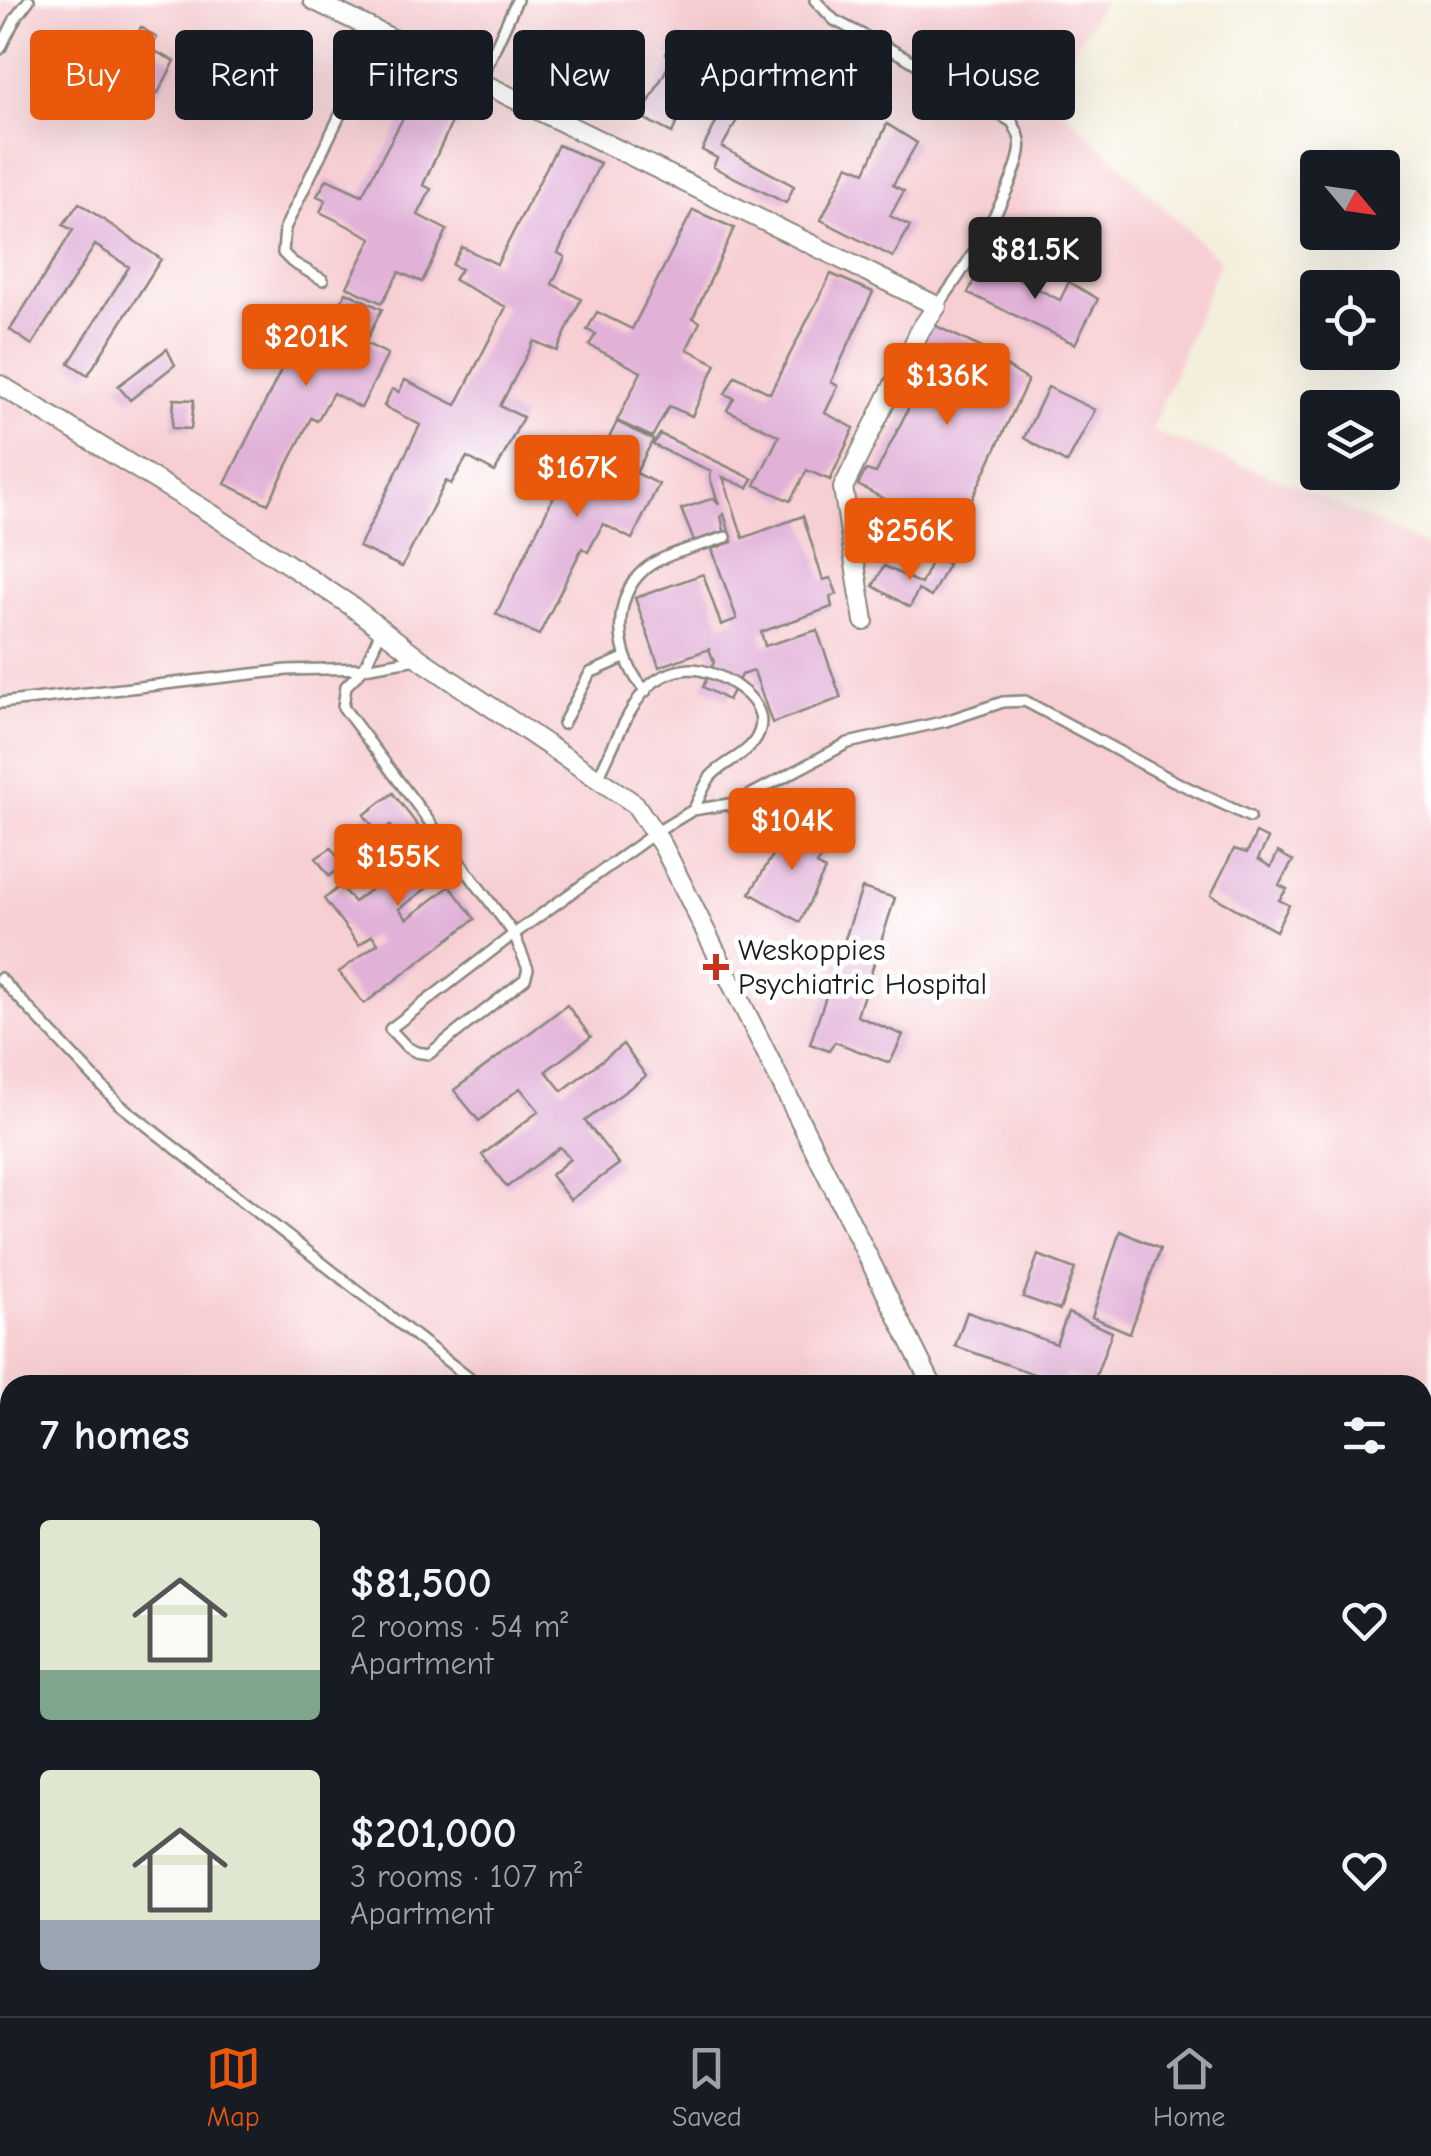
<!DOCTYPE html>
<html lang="en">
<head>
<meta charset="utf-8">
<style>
	:root { --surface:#171b24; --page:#242831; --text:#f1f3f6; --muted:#9ea1a6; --line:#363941; --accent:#ea580c }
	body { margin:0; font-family:"Comic Neue",sans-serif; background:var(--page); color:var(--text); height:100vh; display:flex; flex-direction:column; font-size:38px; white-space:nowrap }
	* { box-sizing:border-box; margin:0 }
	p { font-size:32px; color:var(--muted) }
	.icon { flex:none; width:55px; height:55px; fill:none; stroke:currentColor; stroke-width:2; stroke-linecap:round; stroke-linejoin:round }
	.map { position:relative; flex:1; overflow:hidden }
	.sheet { position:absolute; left:0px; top:1375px; width:1432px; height:642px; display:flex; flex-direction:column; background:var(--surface); border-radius:30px 30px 0 0; box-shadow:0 10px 40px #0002 }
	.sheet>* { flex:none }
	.top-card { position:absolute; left:30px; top:30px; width:1372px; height:90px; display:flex; gap:20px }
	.needle { width:65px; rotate:119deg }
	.fabs { position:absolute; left:1300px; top:150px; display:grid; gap:20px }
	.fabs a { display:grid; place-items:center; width:100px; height:100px; border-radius:10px; background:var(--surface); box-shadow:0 10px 40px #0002; font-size:50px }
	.price { position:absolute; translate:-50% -85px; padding:0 22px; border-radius:10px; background:var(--accent); color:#fff; font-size:32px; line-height:65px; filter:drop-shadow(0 2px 5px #0008) }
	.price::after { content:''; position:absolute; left:50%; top:60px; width:30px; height:22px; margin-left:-15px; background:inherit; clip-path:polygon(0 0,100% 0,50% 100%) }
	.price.active { background:#222; color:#fff }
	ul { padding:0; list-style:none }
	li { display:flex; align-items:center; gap:30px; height:250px; padding:0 40px }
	li span { display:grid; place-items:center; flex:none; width:280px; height:200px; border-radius:10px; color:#555 }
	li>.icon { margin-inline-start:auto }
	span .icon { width:120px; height:120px; fill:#fffc; stroke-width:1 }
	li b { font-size:42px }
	h2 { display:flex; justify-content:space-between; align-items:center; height:120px; padding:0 40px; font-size:42px }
	.chip { padding:0 35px; border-radius:10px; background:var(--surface); box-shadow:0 10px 40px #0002; font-size:35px; line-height:90px }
	.chip.active { background:var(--accent); color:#fff }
	.tab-bar { display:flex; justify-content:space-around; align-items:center; height:140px; border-top:2px solid var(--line); background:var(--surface); font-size:28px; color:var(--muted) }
	.tab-bar a { display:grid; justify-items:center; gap:5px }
	.tab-bar .active { color:var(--accent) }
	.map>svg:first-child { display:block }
	.built { fill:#f7cfd3 }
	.building { fill:#e1b1d8 }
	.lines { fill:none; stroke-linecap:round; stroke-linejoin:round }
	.service-casing { stroke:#88867c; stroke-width:14 }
	.minor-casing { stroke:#88867c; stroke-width:22 }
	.service { stroke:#fff; stroke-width:9 }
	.minor { stroke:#fff; stroke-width:18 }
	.rail { stroke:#1c1c1c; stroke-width:6 }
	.minor-bridge-casing { stroke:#88867c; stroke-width:22; stroke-linecap:butt }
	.minor-bridge { stroke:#fff; stroke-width:18 }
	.poi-dot { fill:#c8321e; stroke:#fff; stroke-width:4 }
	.labels { text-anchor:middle; stroke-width:10; stroke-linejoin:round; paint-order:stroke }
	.poi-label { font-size:30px; fill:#1c1c1c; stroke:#fff; text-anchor:start }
</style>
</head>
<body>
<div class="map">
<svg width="1431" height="2016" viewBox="0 0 1431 2016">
	<rect width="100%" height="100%" fill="#fff"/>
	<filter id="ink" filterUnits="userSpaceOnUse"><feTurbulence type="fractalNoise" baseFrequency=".01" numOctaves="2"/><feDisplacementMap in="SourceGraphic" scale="20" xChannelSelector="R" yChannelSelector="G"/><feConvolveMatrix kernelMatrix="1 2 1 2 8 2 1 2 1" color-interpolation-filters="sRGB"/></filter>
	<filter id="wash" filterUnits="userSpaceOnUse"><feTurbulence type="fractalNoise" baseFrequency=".0048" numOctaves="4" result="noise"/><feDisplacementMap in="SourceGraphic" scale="40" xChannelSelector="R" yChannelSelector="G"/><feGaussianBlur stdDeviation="2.25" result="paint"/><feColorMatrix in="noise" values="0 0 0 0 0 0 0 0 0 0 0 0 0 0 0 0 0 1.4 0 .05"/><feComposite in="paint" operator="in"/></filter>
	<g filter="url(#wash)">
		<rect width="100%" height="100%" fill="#f4efdd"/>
		<path class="built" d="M 0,0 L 1104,0 L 1046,95 L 1220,261 L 1151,431 L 1302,488 L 1431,549 L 1431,1529 L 1423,1547 L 1422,1385 L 10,1385 L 10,1776 L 0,1772 Z"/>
		<g id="blocks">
			<path class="building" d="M 141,27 L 157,38 L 150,49 L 175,61 L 158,93 L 132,78 L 127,87 L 115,79 Z
				M 677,35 L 715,54 L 704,78 L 698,75 L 672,133 L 641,117 L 673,57 L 666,54 Z
				M 743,70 L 760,79 L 722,147 L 794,186 L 786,203 L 713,167 L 717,158 L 702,150 Z
				M 444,84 L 465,94 L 423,185 L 431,189 L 418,215 L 447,230 L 422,282 L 399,272 L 382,303 L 347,287 L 372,238 L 320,212 L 326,200 L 317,196 L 327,179 L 362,195 L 420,86 L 435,94 Z
				M 887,124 L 917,143 L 893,185 L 904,191 L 890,216 L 910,226 L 893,257 L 821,220 L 848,165 L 865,172 Z
				M 558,145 L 600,163 L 558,253 L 565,257 L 552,284 L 581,299 L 557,351 L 534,341 L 500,406 L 523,417 L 495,472 L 467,457 L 451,484 L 446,481 L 402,567 L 359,547 L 420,425 L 384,406 L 392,389 L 399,392 L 405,380 L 456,405 L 506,307 L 454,280 L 461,269 L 452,265 L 462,247 L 497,264 Z
				M 79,203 L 161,259 L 88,375 L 69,363 L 129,267 L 95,245 L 32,345 L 10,330 L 73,230 L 63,225 Z
				M 693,210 L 734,228 L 693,318 L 700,322 L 687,349 L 716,364 L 692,416 L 669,406 L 652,437 L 617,421 L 641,372 L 589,345 L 596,334 L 587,330 L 597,312 L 632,329 Z
				M 983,261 L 1060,300 L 1069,282 L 1098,299 L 1075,344 L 968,293 Z
				M 831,274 L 873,292 L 831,382 L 838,386 L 825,413 L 854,428 L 830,480 L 807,470 L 790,501 L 755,485 L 779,436 L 727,410 L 734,398 L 725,394 L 735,376 L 770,393 Z
				M 346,292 L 382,309 L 365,343 L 388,354 L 361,408 L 333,393 L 317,421 L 311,418 L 268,504 L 225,484 L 285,362 L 249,342 L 257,326 L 265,329 L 271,317 L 321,342 Z
				M 932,324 L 1005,359 L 1003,364 L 1028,380 L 957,531 L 930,514 L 926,521 L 858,485 L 866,470 L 876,473 L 910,405 L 897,398 Z
				M 167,349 L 175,365 L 130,400 L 118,386 Z
				M 1048,387 L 1095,410 L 1067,463 L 1024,438 Z
				M 174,399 L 194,400 L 191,429 L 172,428 Z
				M 617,422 L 653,440 L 636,473 L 659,484 L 632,539 L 603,524 L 588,552 L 582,548 L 539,635 L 496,614 L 556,492 L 520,473 L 528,456 L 536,459 L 542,447 L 592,472 Z
				M 660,434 L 753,479 L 748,488 L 723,477 L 743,538 L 803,516 L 823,580 L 831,578 L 837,594 L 830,597 L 832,607 L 761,632 L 765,646 L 817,630 L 841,698 L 772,723 L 754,671 L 741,675 L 728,700 L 703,687 L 714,662 L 709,649 L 659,667 L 635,598 L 703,574 L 721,625 L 737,619 L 712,549 L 732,542 L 724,514 L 721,516 L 724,531 L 694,541 L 681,509 L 714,498 L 719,505 L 710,478 L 711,471 L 653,445 Z
				M 934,556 L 948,564 L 931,597 L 918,590 L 910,607 L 873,586 L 884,566 L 921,584 Z
				M 393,793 L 451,870 L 399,909 L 407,919 L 450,886 L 475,919 L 364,1004 L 339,972 L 378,943 L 372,935 L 359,945 L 324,899 L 340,886 L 354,902 L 413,858 L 390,825 L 379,834 L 364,815 Z
				M 792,823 L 828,845 L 817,865 L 825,870 L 800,922 L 750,893 Z
				M 1256,833 L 1268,839 L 1258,859 L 1271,867 L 1278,852 L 1293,861 L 1279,885 L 1287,889 L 1279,900 L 1289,905 L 1276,931 L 1211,895 L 1234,849 L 1247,853 Z
				M 331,848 L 344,866 L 329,876 L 316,858 Z
				M 862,888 L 895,898 L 857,1016 L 903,1035 L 890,1063 L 835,1042 L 829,1051 L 810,1044 Z
				M 567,1005 L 591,1037 L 546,1071 L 562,1091 L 623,1044 L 646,1076 L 585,1121 L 619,1164 L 570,1200 L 551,1175 L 570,1159 L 560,1147 L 507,1187 L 482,1155 L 539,1111 L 520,1088 L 479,1121 L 454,1090 Z
				M 1120,1231 L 1160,1249 L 1130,1333 L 1092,1317 Z
				M 1038,1255 L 1075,1269 L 1060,1310 L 1023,1297 Z
				M 967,1312 L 1056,1344 L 1068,1313 L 1112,1332 L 1093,1384 L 1065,1374 L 1062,1384 L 955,1346 Z"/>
		</g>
	</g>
	<g filter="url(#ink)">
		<use href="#blocks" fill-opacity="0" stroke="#88867c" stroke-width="2.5"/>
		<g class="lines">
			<defs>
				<path id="service" d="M 815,0 L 834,20 L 905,57 L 1012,122 C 1018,132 1022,140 1020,152 C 1013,191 963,274 937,306
					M 0,49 L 16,17 L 29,0
					M 480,81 L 517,0
					M 323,280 L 292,262 L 283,253 L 285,228 L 380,33
					M 381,631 L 364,668 L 346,686 L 343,707 L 514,934 L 528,969 L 525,979 L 429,1054 L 416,1052 L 407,1047 L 390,1029 L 514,934 L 655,833 L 693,810 L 735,803 L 848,743 L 946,721 L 1003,702 L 1025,701 L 1174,781 L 1250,817
					M 646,691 C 616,660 609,599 645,569 C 662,554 704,545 726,537
					M 0,703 L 287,670 L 364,668 L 417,659
					M 563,724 L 590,673 L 626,657
					M 597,780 C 611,753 631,698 655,681 C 665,674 680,669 692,669 C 717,670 768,697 760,729 C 754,753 726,760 711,776 C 704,785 699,800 693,810
					M 729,805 L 752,826 L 775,837
					M 0,978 L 119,1104 L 478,1385"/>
				<path id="minor" d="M 313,0 L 937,306 L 921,329 L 843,488 L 864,621
					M 0,385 L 210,513 L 350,605 L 420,659 L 635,804 L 663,846 L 932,1385
					M 0,1837 L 10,1838
					M 1422,1881 L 1431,1870
					M 1422,1945 L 1431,1952
					M 1422,1987 L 1431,1971
					M 407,2016 L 410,2008
					M 1407,2016 L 1412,2008"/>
			</defs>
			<use href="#service" class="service-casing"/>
			<use href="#minor" class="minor-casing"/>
			<use href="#service" class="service"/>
			<use href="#minor" class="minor"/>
			<path class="rail" d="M 1422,1676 L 1431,1658
				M 1422,1706 L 1431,1688
				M 1422,1743 L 1431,1725
				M 1422,1774 L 1431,1755
				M 1267,2016 L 1271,2008
				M 1298,2016 L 1302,2008"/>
			<defs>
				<path id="minor-bridge" d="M 1422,1753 L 1431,1757"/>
			</defs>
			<use href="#minor-bridge" class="minor-bridge-casing"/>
			<use href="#minor-bridge" class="minor-bridge"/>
		</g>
	</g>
	<path class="poi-dot" d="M711 952h10v10h10v10h-10v10h-10v-10h-10v-10h10z"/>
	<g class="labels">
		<g class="poi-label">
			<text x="738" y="960">Weskoppies<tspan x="738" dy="34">Psychiatric Hospital</tspan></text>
		</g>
	</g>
</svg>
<div class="fabs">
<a><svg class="needle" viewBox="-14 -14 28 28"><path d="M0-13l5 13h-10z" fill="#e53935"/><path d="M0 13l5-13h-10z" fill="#9ea1a6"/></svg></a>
<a><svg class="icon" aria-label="locate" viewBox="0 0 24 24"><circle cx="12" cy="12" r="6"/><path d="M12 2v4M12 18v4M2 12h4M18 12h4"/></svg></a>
<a><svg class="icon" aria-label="layers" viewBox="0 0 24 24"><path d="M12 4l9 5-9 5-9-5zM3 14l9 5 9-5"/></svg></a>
</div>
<b class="price active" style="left:1035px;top:302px">$81.5K</b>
<b class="price" style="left:306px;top:389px">$201K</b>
<b class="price" style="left:947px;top:428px">$136K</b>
<b class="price" style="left:577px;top:520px">$167K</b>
<b class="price" style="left:910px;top:583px">$256K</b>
<b class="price" style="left:792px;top:873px">$104K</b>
<b class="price" style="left:398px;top:909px">$155K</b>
<div class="top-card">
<a class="chip active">Buy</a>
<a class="chip">Rent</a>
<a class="chip">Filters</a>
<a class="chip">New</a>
<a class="chip">Apartment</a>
<a class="chip">House</a>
</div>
<section class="sheet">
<h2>7 homes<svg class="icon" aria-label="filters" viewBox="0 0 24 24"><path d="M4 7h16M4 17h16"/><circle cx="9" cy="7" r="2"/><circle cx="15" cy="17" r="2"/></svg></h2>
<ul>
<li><span style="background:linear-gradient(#dfe7d0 75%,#7fa58c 0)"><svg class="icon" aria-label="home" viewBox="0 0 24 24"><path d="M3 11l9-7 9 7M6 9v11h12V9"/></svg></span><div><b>$81,500</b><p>2 rooms · 54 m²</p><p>Apartment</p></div><svg class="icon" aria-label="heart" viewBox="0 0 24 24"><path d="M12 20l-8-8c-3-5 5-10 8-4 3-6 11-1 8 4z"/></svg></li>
<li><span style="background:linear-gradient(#dfe7d0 75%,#9aa5b1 0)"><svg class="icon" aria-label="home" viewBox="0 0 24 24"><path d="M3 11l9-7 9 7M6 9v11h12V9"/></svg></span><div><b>$201,000</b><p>3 rooms · 107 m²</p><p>Apartment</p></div><svg class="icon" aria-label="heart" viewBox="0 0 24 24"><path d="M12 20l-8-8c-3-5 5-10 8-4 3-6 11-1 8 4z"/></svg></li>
</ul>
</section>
</div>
<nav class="tab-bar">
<a class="active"><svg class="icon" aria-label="map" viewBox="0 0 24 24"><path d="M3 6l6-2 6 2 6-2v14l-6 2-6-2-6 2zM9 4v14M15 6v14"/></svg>Map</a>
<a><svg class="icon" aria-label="saved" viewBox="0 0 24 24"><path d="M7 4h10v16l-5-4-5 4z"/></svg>Saved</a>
<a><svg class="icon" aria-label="home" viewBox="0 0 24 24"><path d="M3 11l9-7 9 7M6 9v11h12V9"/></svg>Home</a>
</nav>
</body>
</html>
